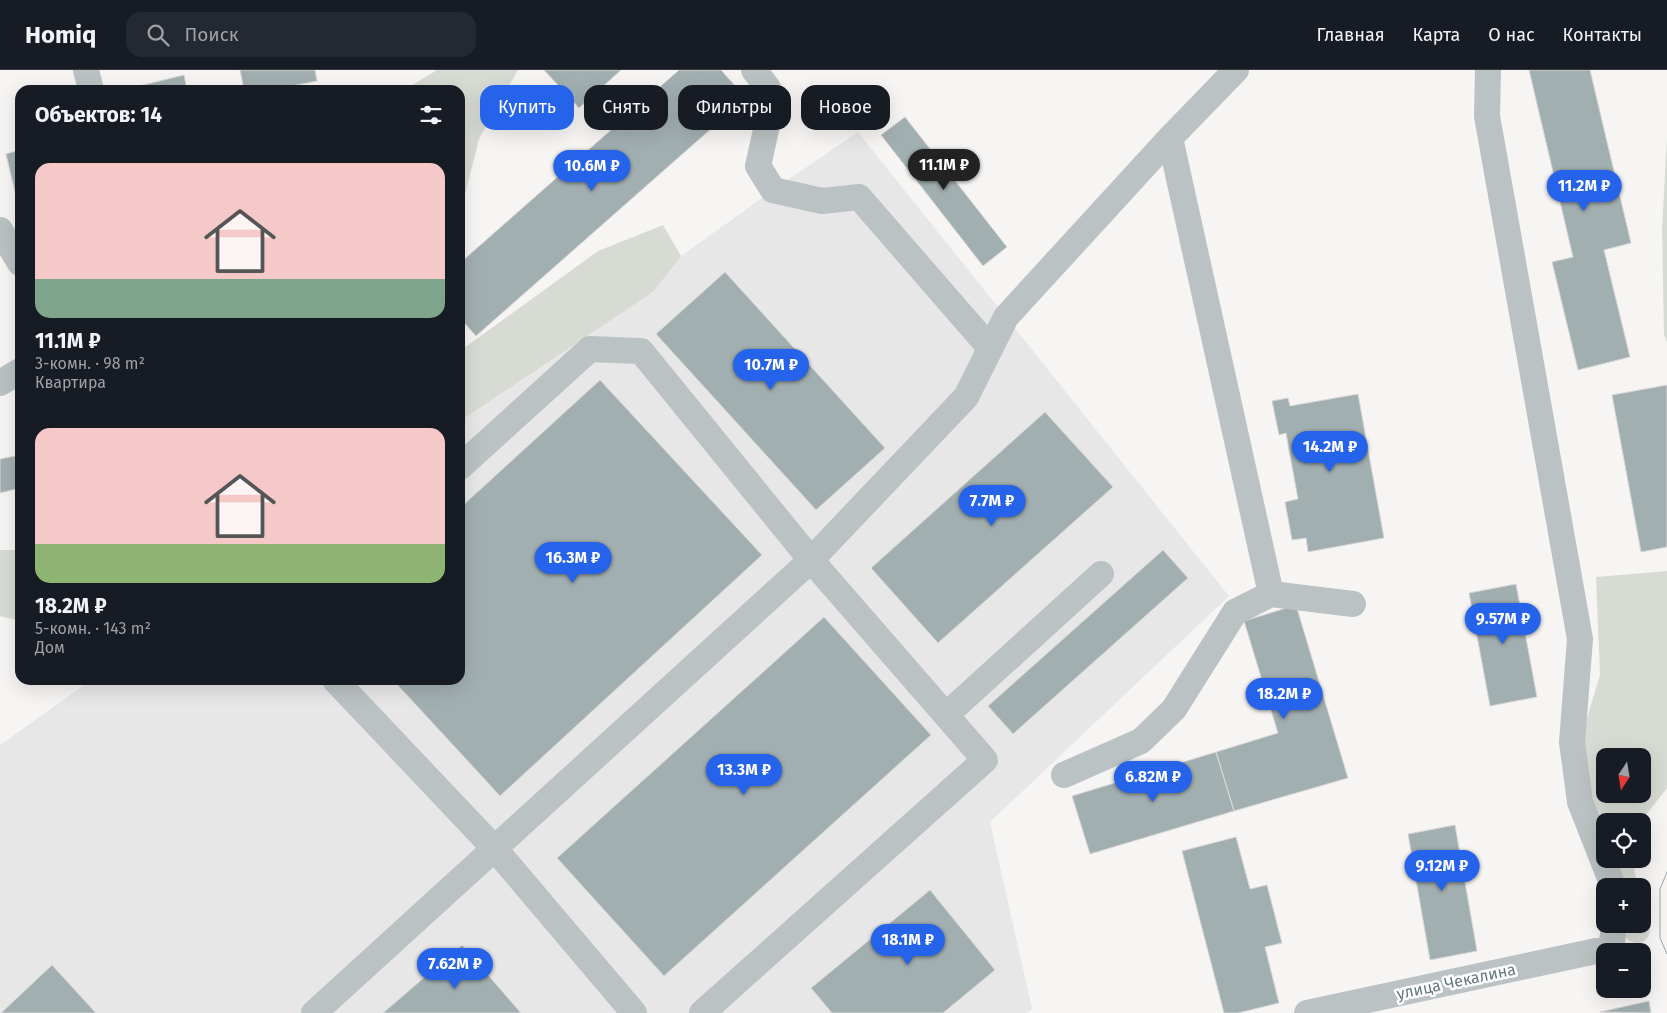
<!DOCTYPE html>
<html lang="ru">
<head>
<meta charset="utf-8">
<style>
	:root { --surface:#171b24; --page:#242831; --text:#f1f3f6; --muted:#9ea1a6; --line:#363941; --accent:#2563eb }
	body { margin:0; font-family:"Fira Sans",sans-serif; background:var(--page); color:var(--text); height:100vh; display:flex; flex-direction:column; font-size:19px; white-space:nowrap }
	* { box-sizing:border-box; margin:0 }
	p { font-size:16px; color:var(--muted) }
	.icon { flex:none; width:28px; height:28px; fill:none; stroke:currentColor; stroke-width:2; stroke-linecap:round; stroke-linejoin:round }
	.map { position:relative; flex:1; overflow:hidden }
	.drawer { position:absolute; left:15px; top:15px; width:450px; height:600px; display:flex; flex-direction:column; background:var(--surface); border-radius:15px; box-shadow:0 5px 20px #0002 }
	.drawer>* { flex:none }
	.top-card { position:absolute; left:480px; top:15px; width:475px; height:45px; display:flex; gap:10px }
	.needle { width:32px; rotate:192deg }
	.fabs { position:absolute; left:1596px; top:678px; display:grid; gap:10px }
	.fabs a { display:grid; place-items:center; width:55px; height:55px; border-radius:10px; background:var(--surface); box-shadow:0 5px 20px #0002; font-size:25px }
	.price { position:absolute; translate:-50% -42px; padding:0 11px; border-radius:18px; background:var(--accent); color:#fff; font-size:16px; line-height:32px; filter:drop-shadow(0 1px 2px #0008) }
	.price::after { content:''; position:absolute; left:50%; top:30px; width:15px; height:11px; margin-left:-8px; background:inherit; clip-path:polygon(0 0,100% 0,50% 100%) }
	.price.on { background:#222; color:#fff }
	ul { padding:0; list-style:none }
	li { display:grid; align-content:center; gap:10px; height:265px; padding:0 20px }
	li span { display:grid; place-items:center; height:155px; border-radius:15px; color:#555 }
	li>.icon { margin-inline-start:auto }
	span .icon { width:90px; height:90px; fill:#fffc; stroke-width:1 }
	li b { font-size:21px }
	h2 { display:flex; justify-content:space-between; align-items:center; height:60px; padding:0 20px; font-size:21px }
	.pill { padding:0 18px; border-radius:15px; background:var(--surface); box-shadow:0 5px 20px #0002; font-size:18px; line-height:45px }
	.pill.on { background:var(--accent); color:#fff }
	header { display:flex; align-items:center; gap:30px; box-sizing:border-box; height:70px; padding:0 25px; background:var(--surface); border-bottom:1px solid var(--line) }
	header strong { font-size:24px }
	nav { display:flex; gap:28px; margin-inline-start:auto; font-size:18px }
	.search { width:350px; height:45px; background:var(--page); display:flex; align-items:center; gap:12px; box-sizing:border-box; padding:0 18px; border-radius:15px; color:var(--muted); font-size:19px }
	.map>svg:first-child { display:block }
	.built { fill:#e7e7e7 }
	.green { fill:#d8dbd3; fill-rule:evenodd }
	.building { fill:#a2afb1; stroke:#d8d7d6 }
	.lines { fill:none; stroke-linecap:round; stroke-linejoin:round }
	.minor { stroke:#bbc2c3; stroke-width:26 }
	.tram { stroke:#9ba6a8; stroke-width:1 }
	.labels { text-anchor:middle; stroke-width:5; stroke-linejoin:round; paint-order:stroke }
	.street-label { font-size:16px; fill:#637a7d; stroke:#fff }
</style>
</head>
<body>
<header>
<strong>Homiq</strong>
<div class="search"><svg class="icon" aria-label="search" viewBox="0 0 24 24"><circle cx="10" cy="10" r="6"/><path d="M15 15l6 6"/></svg>Поиск</div>
<nav><a>Главная</a><a>Карта</a><a>О нас</a><a>Контакты</a></nav>
</header>
<div class="map">
<svg width="1667" height="943" viewBox="0 0 1667 943">
	<rect width="100%" height="100%" fill="#f6f5f3"/>
	<path class="built" d="M 858,62 L 1229,526 L 990,752 L 1032,939 L 1027,943 L 0,943 L 0,675 L 91,610 L 460,610 L 460,345 L 773,120 Z"/>
	<path class="green" d="M 437,0 L 518,0 L 479,69 L 460,144 L 460,20 L 404,20 Z
		M 1667,67 L 1667,272 L 1664,265 L 1662,159 Z
		M 663,155 L 681,186 L 653,222 L 460,351 L 460,276 L 464,278 L 598,181 Z
		M 0,480 L 20,480 L 20,551 L 0,546 Z
		M 1667,501 L 1667,718 L 1646,745 L 1643,761 L 1642,751 L 1605,751 L 1605,789 L 1637,789 L 1634,801 L 1639,816 L 1607,816 L 1580,671 L 1600,605 L 1596,507 ZM 1605,686 L 1642,686 L 1642,724 L 1605,724 Z
		M 1643,830 C 1645,839 1651,851 1650,861 C 1648,875 1632,877 1624,865 C 1622,862 1621,857 1620,854 L 1642,854 Z"/>
	<path class="building" d="M 240,0 L 315,0 L 317,11 L 272,20 L 244,20 Z
		M 544,0 L 621,0 L 579,38 Z
		M 679,0 L 721,0 L 746,28 L 476,266 L 460,248 L 460,193 Z
		M 1529,0 L 1590,0 L 1631,173 L 1604,180 L 1630,287 L 1578,300 L 1552,192 L 1573,187 Z
		M 184,5 L 187,20 L 132,20 L 131,18 Z
		M 905,47 L 1007,177 L 983,196 L 881,65 Z
		M 20,80 L 20,125 L 16,126 L 6,84 Z
		M 725,202 L 885,378 L 816,440 L 656,264 Z
		M 600,310 L 762,485 L 500,726 L 393,610 L 460,610 L 460,438 Z
		M 1667,315 L 1667,477 L 1641,482 L 1612,325 Z
		M 1358,324 L 1384,468 L 1308,482 L 1306,468 L 1292,470 L 1285,432 L 1298,429 L 1286,363 L 1279,365 L 1272,331 L 1288,328 L 1290,336 Z
		M 1045,342 L 1113,417 L 938,573 L 871,498 Z
		M 15,386 L 20,408 L 20,418 L 0,423 L 0,389 Z
		M 1163,480 L 1188,508 L 1013,664 L 988,636 Z
		M 1516,514 L 1537,627 L 1490,636 L 1469,523 Z
		M 1296,535 L 1348,708 L 1234,741 L 1216,682 L 1278,663 L 1244,551 Z
		M 824,547 L 931,665 L 664,906 L 557,788 Z
		M 1216,682 L 1234,741 L 1090,784 L 1072,726 Z
		M 1455,755 L 1477,881 L 1430,890 L 1408,764 Z
		M 1236,767 L 1250,819 L 1267,815 L 1282,873 L 1265,877 L 1279,933 L 1238,943 L 1224,943 L 1182,781 Z
		M 930,820 L 995,900 L 943,943 L 832,943 L 811,918 Z
		M 462,875 L 521,943 L 383,943 Z
		M 52,895 L 96,943 L 1,943 Z
		M 1649,931 L 1651,943 L 1600,942 Z"/>
	<g class="lines">
		<path class="minor" d="M 86,0 L 91,20
			M 754,0 L 768,18 L 768,51 L 758,96 L 773,120 L 822,131 L 859,127 L 990,278
			M 1488,0 L 1487,46 L 1580,569 L 1572,672 L 1580,732 L 1613,816
			M 1170,68 L 1271,524
			M 0,160 L 20,193
			M 0,313 L 20,301
			M 460,397 L 590,279 L 641,281 L 811,490 L 985,690 L 702,943
			M 335,610 L 495,779 L 634,943
			M 946,645 L 1101,504
			M 1064,705 L 1141,671 L 1174,639 L 1235,542 L 1271,524 L 1353,534
			M 1611,881 L 1614,854
			M 314,943 L 811,490 L 966,327 L 1006,247 L 1170,68 L 1236,0
			M 1307,943 L 1596,881 L 1605,881"/>
		<path class="tram" d="M 1667,802 L 1660,819 L 1660,868 L 1667,884"/>
	</g>
	<g class="labels">
		<g class="street-label">
			<text transform="translate(1456 911) rotate(-12)" y="6">улица Чекалина</text>
		</g>
	</g>
</svg>
<div class="fabs">
<a><svg class="needle" viewBox="-14 -14 28 28"><path d="M0-13l5 13h-10z" fill="#e53935"/><path d="M0 13l5-13h-10z" fill="#9ea1a6"/></svg></a>
<a><svg class="icon" aria-label="locate" viewBox="0 0 24 24"><circle cx="12" cy="12" r="6"/><path d="M12 2v4M12 18v4M2 12h4M18 12h4"/></svg></a>
<a>+</a>
<a>−</a>
</div>
<b class="price on" style="left:944px;top:121px">11.1M ₽</b>
<b class="price" style="left:592px;top:122px">10.6M ₽</b>
<b class="price" style="left:1584px;top:142px">11.2M ₽</b>
<b class="price" style="left:771px;top:321px">10.7M ₽</b>
<b class="price" style="left:1330px;top:403px">14.2M ₽</b>
<b class="price" style="left:992px;top:457px">7.7M ₽</b>
<b class="price" style="left:573px;top:514px">16.3M ₽</b>
<b class="price" style="left:1503px;top:575px">9.57M ₽</b>
<b class="price" style="left:1284px;top:650px">18.2M ₽</b>
<b class="price" style="left:744px;top:726px">13.3M ₽</b>
<b class="price" style="left:1153px;top:733px">6.82M ₽</b>
<b class="price" style="left:1442px;top:822px">9.12M ₽</b>
<b class="price" style="left:908px;top:896px">18.1M ₽</b>
<b class="price" style="left:455px;top:920px">7.62M ₽</b>
<div class="top-card">
<a class="pill on">Купить</a>
<a class="pill">Снять</a>
<a class="pill">Фильтры</a>
<a class="pill">Новое</a>
</div>
<section class="drawer">
<h2>Объектов: 14<svg class="icon" aria-label="filters" viewBox="0 0 24 24"><path d="M4 7h16M4 17h16"/><circle cx="9" cy="7" r="2"/><circle cx="15" cy="17" r="2"/></svg></h2>
<ul>
<li><span style="background:linear-gradient(#f6c9c9 75%,#7fa58c 0)"><svg class="icon" aria-label="home" viewBox="0 0 24 24"><path d="M3 11l9-7 9 7M6 9v11h12V9"/></svg></span><div><b>11.1M ₽</b><p>3-комн. · 98 m²</p><p>Квартира</p></div></li>
<li><span style="background:linear-gradient(#f6c9c9 75%,#8fb573 0)"><svg class="icon" aria-label="home" viewBox="0 0 24 24"><path d="M3 11l9-7 9 7M6 9v11h12V9"/></svg></span><div><b>18.2M ₽</b><p>5-комн. · 143 m²</p><p>Дом</p></div></li>
</ul>
</section>
</div>
</body>
</html>
